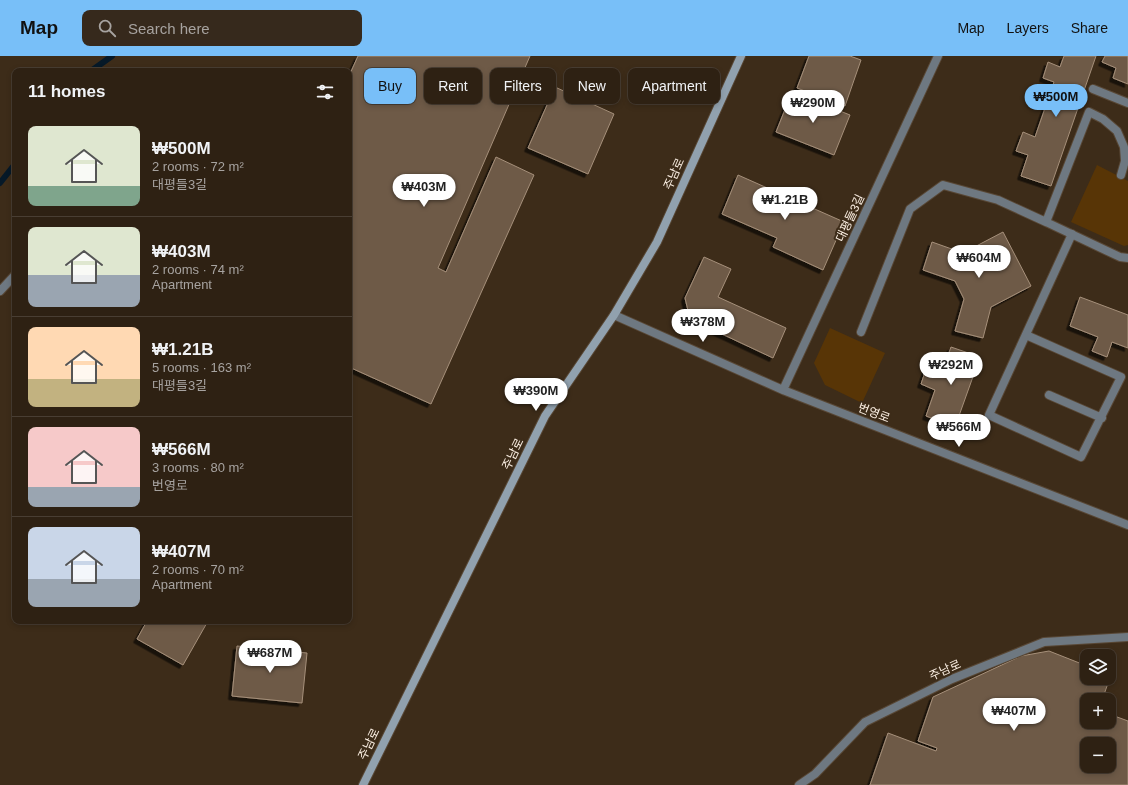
<!DOCTYPE html>
<html lang="en">
<head>
<meta charset="utf-8">
<style>
	:root { --surface:#2e2113; --page:#36291c; --text:#f1f3f6; --muted:#a7a3a0; --line:#493e33; --accent:#78bff8 }
	body { margin:0; font-family:Arial,"Noto Sans KR",sans-serif; background:var(--page); color:var(--text); height:100vh; display:flex; flex-direction:column; font-size:15px; white-space:nowrap }
	* { box-sizing:border-box; margin:0 }
	p { font-size:13px; color:var(--muted) }
	.icon { flex:none; width:22px; height:22px; fill:none; stroke:currentColor; stroke-width:2; stroke-linecap:round; stroke-linejoin:round }
	.map { position:relative; flex:1; overflow:hidden }
	.details { position:absolute; left:12px; top:12px; width:340px; height:556px; display:flex; flex-direction:column; background:var(--surface); border-radius:8px; box-shadow:0 2px 6px #0003,0 0 0 1px var(--line) }
	.details>* { flex:none }
	.top-card { position:absolute; left:364px; top:12px; width:380px; height:36px; display:flex; gap:8px }
	.fabs { position:absolute; left:1080px; top:593px; display:grid; gap:8px }
	.fabs a { display:grid; place-items:center; width:36px; height:36px; border-radius:8px; background:var(--surface); box-shadow:0 2px 6px #0003,0 0 0 1px var(--line); font-size:20px }
	.price { position:absolute; translate:-50% -34px; padding:0 9px; border-radius:14px; background:#fff; color:#222; font-size:13px; line-height:26px; filter:drop-shadow(0 1px 2px #0008) }
	.price::after { content:''; position:absolute; left:50%; top:24px; width:12px; height:9px; margin-left:-6px; background:inherit; clip-path:polygon(0 0,100% 0,50% 100%) }
	.price.on { background:var(--accent); color:#111 }
	ul { padding:0; list-style:none }
	li { display:flex; align-items:center; gap:12px; height:100px; padding:0 16px }
	li+li { border-top:1px solid var(--line) }
	li span { display:grid; place-items:center; flex:none; width:112px; height:80px; border-radius:8px; color:#555 }
	li>.icon { margin-inline-start:auto }
	span .icon { width:48px; height:48px; fill:#fffc; stroke-width:1 }
	li b { font-size:17px }
	h2 { display:flex; justify-content:space-between; align-items:center; height:48px; padding:0 16px; font-size:17px }
	.chip { padding:0 14px; border-radius:8px; background:var(--surface); box-shadow:0 2px 6px #0003,0 0 0 1px var(--line); font-size:14px; line-height:36px }
	.chip.on { background:var(--accent); color:#111 }
	header { display:flex; align-items:center; gap:24px; box-sizing:border-box; height:56px; padding:0 20px; background:var(--accent); color:#111 }
	header strong { font-size:19px }
	nav { display:flex; gap:22px; margin-inline-start:auto; font-size:14px }
	.search { width:280px; height:36px; background:var(--page); display:flex; align-items:center; gap:10px; box-sizing:border-box; padding:0 14px; border-radius:8px; color:var(--muted); font-size:15px }
	.map>svg:first-child { display:block }
	.green { fill:#583506 }
	.lines { fill:none; stroke-linecap:round; stroke-linejoin:round }
	.stream { stroke:#061928; stroke-width:6 }
	.building { fill:#6e5a46; stroke:#a6907b; fill-rule:evenodd; filter:url(#shadow) }
	.lane-casing { stroke:#584735; stroke-width:10 }
	.street-casing { stroke:#584735; stroke-width:10 }
	.secondary-casing { stroke:#584735; stroke-width:10 }
	.lane { stroke:#6e7881; stroke-width:8 }
	.street { stroke:#6e7881; stroke-width:8 }
	.secondary { stroke:#91a1ae; stroke-width:8 }
	.labels { text-anchor:middle; stroke-width:4; stroke-linejoin:round; paint-order:stroke }
	.street-label { font-size:12px; fill:#fcf0e4; stroke:#3d2c19 }
</style>
</head>
<body>
<header>
<strong>Map</strong>
<div class="search"><svg class="icon" aria-label="search" viewBox="0 0 24 24"><circle cx="10" cy="10" r="6"/><path d="M15 15l6 6"/></svg>Search here</div>
<nav><a>Map</a><a>Layers</a><a>Share</a></nav>
</header>
<div class="map">
<svg width="1128" height="729" viewBox="0 0 1128 729">
	<defs>
		<filter id="shadow"><feDropShadow dx="-3.5" dy="3.5" stdDeviation="0" flood-color="#0009"/></filter>
	</defs>
	<rect width="100%" height="100%" fill="#3d2c19"/>
	<path class="green" d="M 1097,109 L 1128,125 L 1128,189 L 1124,190 L 1071,166 Z
		M 830,272 L 885,297 L 862,347 L 825,329 L 814,307 Z"/>
	<g class="lines">
		<path class="stream" d="M 91,15 L 112,0
			M 0,127 L 15,108"/>
	</g>
	<path class="building" d="M 358,0 L 530,0 L 438,212 L 446,216 L 496,101 L 534,119 L 431,348 L 349,311 L 349,20 Z
		M 809,0 L 850,0 L 861,4 L 845,50 L 797,32 Z
		M 1064,0 L 1096,0 L 1051,130 L 1021,120 L 1028,99 L 1016,95 L 1023,76 L 1035,81 L 1054,26 L 1043,22 L 1048,6 L 1060,11 Z
		M 1105,0 L 1128,0 L 1128,28 L 1113,22 L 1116,12 L 1102,6 Z
		M 555,31 L 614,58 L 588,118 L 528,92 Z
		M 792,36 L 850,59 L 834,99 L 776,76 Z
		M 738,119 L 844,166 L 823,214 L 773,191 L 777,182 L 722,158 Z
		M 1003,176 L 1031,230 L 991,251 L 983,282 L 955,275 L 964,243 L 955,225 L 923,214 L 932,186 L 963,197 Z
		M 704,201 L 731,213 L 718,241 L 786,272 L 773,302 L 690,263 L 685,242 Z
		M 1080,241 L 1128,259 L 1128,292 L 1112,286 L 1107,301 L 1092,295 L 1098,281 L 1070,270 Z
		M 951,291 L 980,301 L 955,371 L 926,360 L 935,334 L 921,328 L 926,313 L 941,319 Z
		M 147,565 L 208,565 L 183,609 L 137,583 Z
		M 237,590 L 307,597 L 302,647 L 232,640 Z
		M 1049,595 L 1087,610 L 1087,622 L 1109,622 L 1109,618 L 1111,619 L 1102,644 L 1087,644 L 1087,666 L 1109,666 L 1109,658 L 1128,665 L 1128,729 L 870,729 L 888,677 L 936,695 L 937,692 L 918,685 L 933,641 L 1021,600 ZM 1087,688 L 1109,688 L 1109,710 L 1087,710 Z"/>
	<g class="lines">
		<defs>
			<path id="lane" d="M 1093,33 L 1128,47
				M 1121,119 L 1125,105 L 1124,91 L 1117,75 L 1103,63 L 1089,56 L 1046,166 L 1120,201 L 1128,202
				M 861,276 L 910,153 L 943,129 L 998,144 L 1046,166
				M 1026,279 L 1121,321 L 1081,401 L 989,359 L 1072,178
				M 1049,339 L 1102,362
				M 799,729 L 815,718 L 865,666 L 952,623 L 1044,586 L 1128,581"/>
			<path id="street" d="M 0,235 L 15,219
				M 614,259 L 783,334 L 1128,469
				M 783,334 L 938,0"/>
			<path id="secondary" d="M 363,729 L 545,360 L 614,259 L 657,186 L 741,0"/>
		</defs>
		<use href="#lane" class="lane-casing"/>
		<use href="#street" class="street-casing"/>
		<use href="#secondary" class="secondary-casing"/>
		<use href="#lane" class="lane"/>
		<use href="#street" class="street"/>
		<use href="#secondary" class="secondary"/>
	</g>
	<g class="labels">
		<g class="street-label">
			<text transform="translate(674 118) rotate(-66)" y="4">주남로</text>
			<text transform="translate(850 162) rotate(-65)" y="4">대평들3길</text>
			<text transform="translate(874 357) rotate(21)" y="4">번영로</text>
			<text transform="translate(513 398) rotate(-64)" y="4">주남로</text>
			<text transform="translate(945 614) rotate(-24)" y="4">주남로</text>
			<text transform="translate(369 688) rotate(-64)" y="4">주남로</text>
		</g>
	</g>
</svg>
<div class="fabs">
<a><svg class="icon" aria-label="layers" viewBox="0 0 24 24"><path d="M12 4l9 5-9 5-9-5zM3 14l9 5 9-5"/></svg></a>
<a>+</a>
<a>−</a>
</div>
<b class="price on" style="left:1056px;top:62px">₩500M</b>
<b class="price" style="left:813px;top:68px">₩290M</b>
<b class="price" style="left:424px;top:152px">₩403M</b>
<b class="price" style="left:785px;top:165px">₩1.21B</b>
<b class="price" style="left:979px;top:223px">₩604M</b>
<b class="price" style="left:703px;top:287px">₩378M</b>
<b class="price" style="left:951px;top:330px">₩292M</b>
<b class="price" style="left:536px;top:356px">₩390M</b>
<b class="price" style="left:959px;top:392px">₩566M</b>
<b class="price" style="left:270px;top:618px">₩687M</b>
<b class="price" style="left:1014px;top:676px">₩407M</b>
<div class="top-card">
<a class="chip on">Buy</a>
<a class="chip">Rent</a>
<a class="chip">Filters</a>
<a class="chip">New</a>
<a class="chip">Apartment</a>
</div>
<section class="details">
<h2>11 homes<svg class="icon" aria-label="filters" viewBox="0 0 24 24"><path d="M4 7h16M4 17h16"/><circle cx="9" cy="7" r="2"/><circle cx="15" cy="17" r="2"/></svg></h2>
<ul>
<li><span style="background:linear-gradient(#dfe7d0 75%,#7fa58c 0)"><svg class="icon" aria-label="home" viewBox="0 0 24 24"><path d="M3 11l9-7 9 7M6 9v11h12V9"/></svg></span><div><b>₩500M</b><p>2 rooms · 72 m²</p><p>대평들3길</p></div></li>
<li><span style="background:linear-gradient(#dfe7d0 60%,#9aa5b1 0)"><svg class="icon" aria-label="home" viewBox="0 0 24 24"><path d="M3 11l9-7 9 7M6 9v11h12V9"/></svg></span><div><b>₩403M</b><p>2 rooms · 74 m²</p><p>Apartment</p></div></li>
<li><span style="background:linear-gradient(#ffd9b3 65%,#c2b280 0)"><svg class="icon" aria-label="home" viewBox="0 0 24 24"><path d="M3 11l9-7 9 7M6 9v11h12V9"/></svg></span><div><b>₩1.21B</b><p>5 rooms · 163 m²</p><p>대평들3길</p></div></li>
<li><span style="background:linear-gradient(#f6c9c9 75%,#9aa5b1 0)"><svg class="icon" aria-label="home" viewBox="0 0 24 24"><path d="M3 11l9-7 9 7M6 9v11h12V9"/></svg></span><div><b>₩566M</b><p>3 rooms · 80 m²</p><p>번영로</p></div></li>
<li><span style="background:linear-gradient(#c9d6e8 65%,#9aa5b1 0)"><svg class="icon" aria-label="home" viewBox="0 0 24 24"><path d="M3 11l9-7 9 7M6 9v11h12V9"/></svg></span><div><b>₩407M</b><p>2 rooms · 70 m²</p><p>Apartment</p></div></li>
</ul>
</section>
</div>
</body>
</html>
